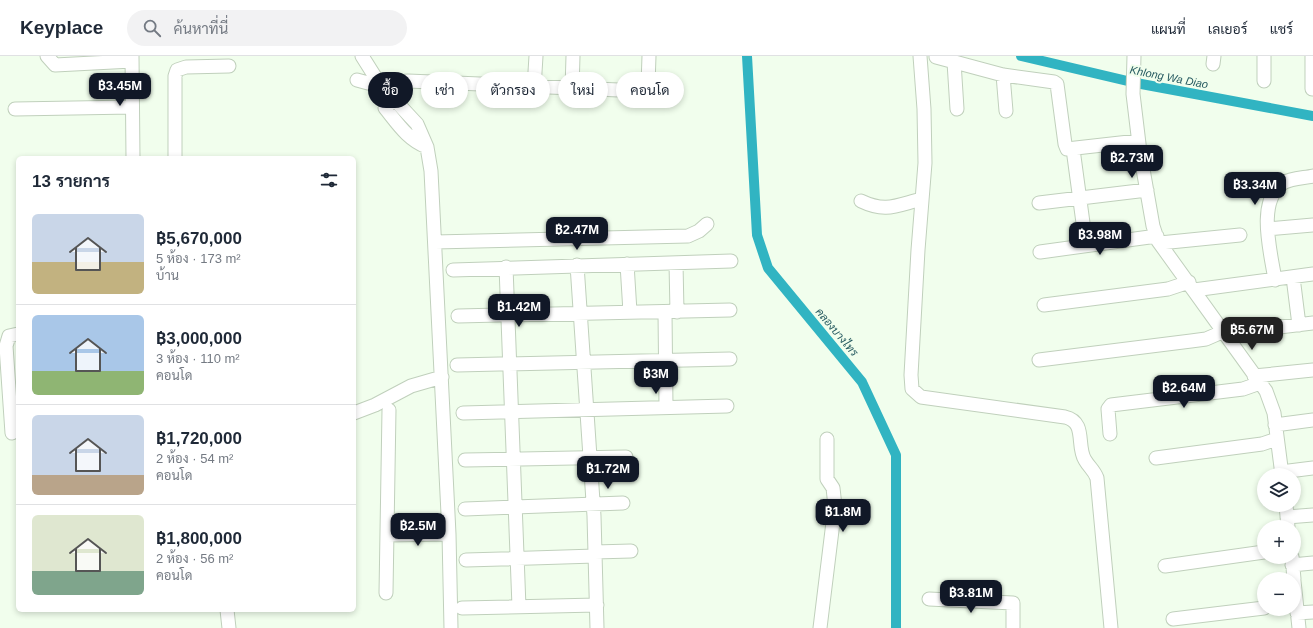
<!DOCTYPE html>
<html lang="th">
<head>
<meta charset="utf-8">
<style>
	:root { --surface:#fff; --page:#f2f2f3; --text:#1f2937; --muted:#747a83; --line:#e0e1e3; --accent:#111827 }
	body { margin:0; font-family:Arial,Sarabun,sans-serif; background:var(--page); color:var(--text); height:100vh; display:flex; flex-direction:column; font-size:15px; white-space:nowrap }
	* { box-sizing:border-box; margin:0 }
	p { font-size:13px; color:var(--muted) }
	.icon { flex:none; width:22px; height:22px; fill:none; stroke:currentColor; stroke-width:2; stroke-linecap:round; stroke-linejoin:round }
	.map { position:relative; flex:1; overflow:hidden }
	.panel { position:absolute; left:16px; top:100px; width:340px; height:456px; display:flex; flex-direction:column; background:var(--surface); border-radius:6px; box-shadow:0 2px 6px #0003 }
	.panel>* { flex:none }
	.guide { position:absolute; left:368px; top:16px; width:380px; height:36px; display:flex; gap:8px }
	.fabs { position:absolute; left:1257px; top:412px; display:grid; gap:8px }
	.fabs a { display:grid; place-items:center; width:44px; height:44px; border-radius:50%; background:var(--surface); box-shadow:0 2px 6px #0003; font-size:20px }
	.price { position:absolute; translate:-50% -34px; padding:0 9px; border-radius:8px; background:var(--accent); color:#fff; font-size:13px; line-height:26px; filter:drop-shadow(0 1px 2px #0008) }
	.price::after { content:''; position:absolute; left:50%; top:24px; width:12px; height:9px; margin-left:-6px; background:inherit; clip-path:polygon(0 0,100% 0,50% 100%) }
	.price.selected { background:#222; color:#fff }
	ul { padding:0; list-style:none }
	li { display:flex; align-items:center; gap:12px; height:100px; padding:0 16px }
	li+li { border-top:1px solid var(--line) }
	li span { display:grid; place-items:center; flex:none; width:112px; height:80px; border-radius:6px; color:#555 }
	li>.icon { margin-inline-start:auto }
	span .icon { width:48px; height:48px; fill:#fffc; stroke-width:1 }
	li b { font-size:17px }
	h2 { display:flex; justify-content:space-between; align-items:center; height:48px; padding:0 16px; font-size:17px }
	.tag { padding:0 14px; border-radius:18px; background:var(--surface); box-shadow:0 2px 6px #0003; font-size:14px; line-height:36px }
	.tag.selected { background:var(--accent); color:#fff }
	header { display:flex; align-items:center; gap:24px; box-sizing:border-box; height:56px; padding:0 20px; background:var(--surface); border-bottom:1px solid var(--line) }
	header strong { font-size:19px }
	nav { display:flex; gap:22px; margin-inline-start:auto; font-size:14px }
	.search { width:280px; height:36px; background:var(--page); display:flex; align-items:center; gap:10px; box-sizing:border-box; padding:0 14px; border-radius:22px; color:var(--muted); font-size:15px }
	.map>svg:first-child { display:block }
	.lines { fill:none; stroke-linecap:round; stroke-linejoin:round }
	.canal { stroke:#31b4c2; stroke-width:10 }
	.minor-casing { stroke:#c0d0bc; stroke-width:15 }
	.minor { stroke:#fff; stroke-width:13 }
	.labels { text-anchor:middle; stroke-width:4; stroke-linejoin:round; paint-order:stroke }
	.water-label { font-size:11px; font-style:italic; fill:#275b61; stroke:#f1feed }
</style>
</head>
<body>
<header>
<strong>Keyplace</strong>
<div class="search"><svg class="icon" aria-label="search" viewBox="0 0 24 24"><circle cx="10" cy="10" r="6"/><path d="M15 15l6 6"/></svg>ค้นหาที่นี่</div>
<nav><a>แผนที่</a><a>เลเยอร์</a><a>แชร์</a></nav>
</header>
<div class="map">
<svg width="1313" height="572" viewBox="0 0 1313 572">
	<rect width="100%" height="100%" fill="#f1feed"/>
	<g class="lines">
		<path class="canal" d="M 747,0 L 757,179 L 768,212 L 862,326 L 896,399 L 896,572
			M 1021,0 L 1136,27 L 1313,60"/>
		<defs>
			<path id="minor" d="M 47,0 L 55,9 L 132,5
				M 132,0 L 133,102
				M 362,0 L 379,27 L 417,68 L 427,91 L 431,115 L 449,478 L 451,572
				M 920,0 L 924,53 L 925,107 L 918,194 L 911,319 L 912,333 L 921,341 L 1065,361 C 1087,366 1076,390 1085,404 C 1089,411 1094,414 1097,422 L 1111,572
				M 1134,0 L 1133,38 L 1140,96 L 1153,170 L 1158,185 L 1266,335 L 1274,357 L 1282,419
				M 1264,0 L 1264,25
				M 1312,0 L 1312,33
				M 936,1 L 1003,19 L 1054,26 L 1057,28 L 1065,88 L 1067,93 L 1138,85
				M 954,6 L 957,53
				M 1213,8 L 1214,0
				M 1003,19 L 1006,55
				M 357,24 L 368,27 L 379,27
				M 383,31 L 397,26 L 408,25 L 642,35 L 647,33 L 648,29 L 649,0
				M 534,32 L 536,0
				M 572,34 L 573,0
				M 395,44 L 385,52 C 398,68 408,84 427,91
				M 15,53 L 132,51
				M 1073,93 L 1086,189
				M 175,102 L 175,20 L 177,14 L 186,11 L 229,10
				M 861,145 C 886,157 897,149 922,143
				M 1039,147 L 1147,134
				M 1268,173 L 1313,169
				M 435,186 L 688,180 L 699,175 L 707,168
				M 1160,187 L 1240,179
				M 1040,196 L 1157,180
				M 676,207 L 677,256
				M 627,208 L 630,256
				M 577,209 L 594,460 L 597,572
				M 506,211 L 519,551
				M 453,214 L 731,205
				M 1293,221 L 1299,269
				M 1275,224 C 1271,197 1256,145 1283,127 C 1291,122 1304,122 1313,120
				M 1194,234 L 1313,218
				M 1044,249 L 1168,233 L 1189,226
				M 665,256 L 666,351
				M 458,260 L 730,254
				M 1224,278 L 1313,267
				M 1039,304 L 1191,285 L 1206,283 L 1222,276
				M 457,309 L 730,303
				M 1254,320 L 1313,314
				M 354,357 L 375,349 L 411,330 L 442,321
				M 463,357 L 727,350
				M 1275,369 L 1313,364
				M 12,377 L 6,290 L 9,280 L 18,278
				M 1110,378 L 1108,353 L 1111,349 L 1243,333 L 1260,327
				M 1156,402 L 1262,388 L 1277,383
				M 465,404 L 626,401
				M 1281,416 L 1313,412
				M 1286,449 L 1288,471
				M 465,453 L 623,447
				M 1287,461 L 1313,459
				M 387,479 L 449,478
				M 595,496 L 631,495
				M 1292,501 L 1294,523
				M 466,504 L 595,500
				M 1292,509 L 1313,507
				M 1165,510 L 1264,496
				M 1294,525 L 1299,572
				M 386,537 L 389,354
				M 929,543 L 1013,547 L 1013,572
				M 462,552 L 597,549
				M 227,554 L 229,572
				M 1297,557 L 1313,556
				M 1173,563 L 1264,552
				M 820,572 L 835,450 L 833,432 L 827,423 L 827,383"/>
		</defs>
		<use href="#minor" class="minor-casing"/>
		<use href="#minor" class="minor"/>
	</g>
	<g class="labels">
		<g class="water-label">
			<text transform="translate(1169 21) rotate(11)" y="4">Khlong Wa Diao</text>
			<text transform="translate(837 276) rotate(50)" y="4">คลองบางไทร</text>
		</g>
	</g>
</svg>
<div class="fabs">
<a><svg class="icon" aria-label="layers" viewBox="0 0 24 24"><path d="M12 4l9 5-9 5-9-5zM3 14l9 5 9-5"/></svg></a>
<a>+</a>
<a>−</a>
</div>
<b class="price" style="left:120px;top:51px">฿3.45M</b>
<b class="price" style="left:1132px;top:123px">฿2.73M</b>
<b class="price" style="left:1255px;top:150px">฿3.34M</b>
<b class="price" style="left:577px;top:195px">฿2.47M</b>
<b class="price" style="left:1100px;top:200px">฿3.98M</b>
<b class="price" style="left:519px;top:272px">฿1.42M</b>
<b class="price selected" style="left:1252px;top:295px">฿5.67M</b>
<b class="price" style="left:656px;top:339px">฿3M</b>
<b class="price" style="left:1184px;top:353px">฿2.64M</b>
<b class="price" style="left:608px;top:434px">฿1.72M</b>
<b class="price" style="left:843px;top:477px">฿1.8M</b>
<b class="price" style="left:418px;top:491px">฿2.5M</b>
<b class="price" style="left:971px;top:558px">฿3.81M</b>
<div class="guide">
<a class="tag selected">ซื้อ</a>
<a class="tag">เช่า</a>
<a class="tag">ตัวกรอง</a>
<a class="tag">ใหม่</a>
<a class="tag">คอนโด</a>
</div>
<section class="panel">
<h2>13 รายการ<svg class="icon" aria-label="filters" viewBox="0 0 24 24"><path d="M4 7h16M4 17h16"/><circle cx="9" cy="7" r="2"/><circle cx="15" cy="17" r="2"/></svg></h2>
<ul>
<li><span style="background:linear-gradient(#c9d6e8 60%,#c2b280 0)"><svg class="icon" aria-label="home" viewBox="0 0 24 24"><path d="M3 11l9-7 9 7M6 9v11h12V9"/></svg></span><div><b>฿5,670,000</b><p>5 ห้อง · 173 m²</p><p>บ้าน</p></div></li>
<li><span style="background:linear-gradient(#a9c7e8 70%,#8fb573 0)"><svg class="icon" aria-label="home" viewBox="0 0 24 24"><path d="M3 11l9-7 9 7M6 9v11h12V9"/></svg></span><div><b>฿3,000,000</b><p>3 ห้อง · 110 m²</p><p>คอนโด</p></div></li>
<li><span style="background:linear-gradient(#c9d6e8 75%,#b9a48a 0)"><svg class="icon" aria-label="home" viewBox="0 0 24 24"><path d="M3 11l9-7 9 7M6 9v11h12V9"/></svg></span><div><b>฿1,720,000</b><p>2 ห้อง · 54 m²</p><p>คอนโด</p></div></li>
<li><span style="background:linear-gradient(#dfe7d0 70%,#7fa58c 0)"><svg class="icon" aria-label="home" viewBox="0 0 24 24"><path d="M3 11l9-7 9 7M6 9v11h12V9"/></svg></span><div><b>฿1,800,000</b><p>2 ห้อง · 56 m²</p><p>คอนโด</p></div></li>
</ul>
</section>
</div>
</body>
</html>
